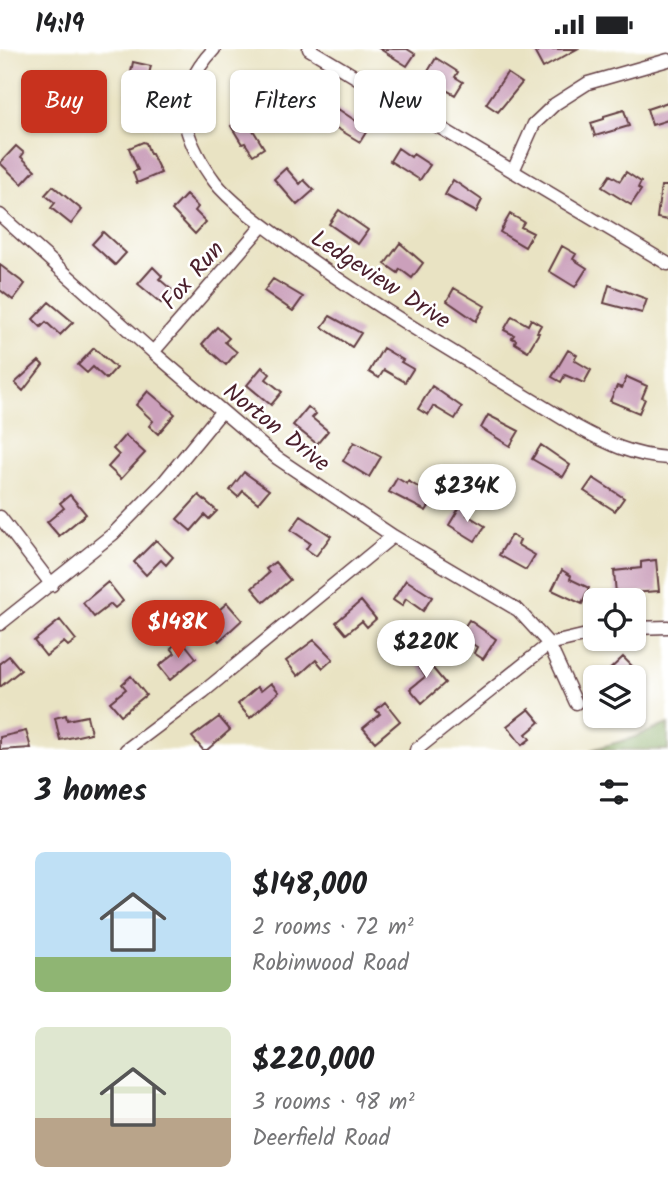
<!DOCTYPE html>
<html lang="en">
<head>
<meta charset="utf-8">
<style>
	:root { --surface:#fff; --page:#f2f2f2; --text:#202124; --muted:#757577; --accent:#c8321e }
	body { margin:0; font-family:Kalam,sans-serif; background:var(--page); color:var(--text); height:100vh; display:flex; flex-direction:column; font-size:26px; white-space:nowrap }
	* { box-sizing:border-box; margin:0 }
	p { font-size:23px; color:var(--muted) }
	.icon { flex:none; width:38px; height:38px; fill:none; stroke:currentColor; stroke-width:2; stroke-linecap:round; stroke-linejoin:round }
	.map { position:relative; height:701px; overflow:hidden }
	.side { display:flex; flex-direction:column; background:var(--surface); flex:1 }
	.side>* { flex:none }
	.top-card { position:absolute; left:21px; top:21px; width:626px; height:63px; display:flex; gap:14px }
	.fabs { position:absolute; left:583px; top:539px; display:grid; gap:14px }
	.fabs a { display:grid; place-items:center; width:63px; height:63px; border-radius:10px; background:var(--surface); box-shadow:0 2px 5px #0004; font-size:35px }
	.price { position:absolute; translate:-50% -60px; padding:0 16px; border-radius:24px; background:#fff; color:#222; font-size:23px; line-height:46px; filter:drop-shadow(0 2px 4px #0008) }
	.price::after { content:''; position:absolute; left:50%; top:42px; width:21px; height:16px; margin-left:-10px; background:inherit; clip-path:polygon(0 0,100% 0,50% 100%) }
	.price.current { background:var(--accent); color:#fff }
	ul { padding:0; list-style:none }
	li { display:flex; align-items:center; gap:21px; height:175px; padding:0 35px }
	li span { display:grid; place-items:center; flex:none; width:196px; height:140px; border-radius:10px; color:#555 }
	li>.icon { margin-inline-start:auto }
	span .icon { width:84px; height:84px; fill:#fffc; stroke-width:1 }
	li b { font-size:30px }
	h2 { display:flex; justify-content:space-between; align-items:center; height:84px; padding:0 35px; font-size:30px }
	.pill { padding:0 24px; border-radius:10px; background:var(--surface); box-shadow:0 2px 5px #0004; font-size:24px; line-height:63px }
	.pill.current { background:var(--accent); color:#fff }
	.status { display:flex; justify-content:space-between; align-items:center; height:49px; padding:0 35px; background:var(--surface); direction:ltr }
	.status svg { height:19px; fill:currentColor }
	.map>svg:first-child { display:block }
	.forest { fill:#81a65c; stroke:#666244; stroke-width:2 }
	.building { fill:#cba0bb }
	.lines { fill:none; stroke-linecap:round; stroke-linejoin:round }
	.minor-casing { stroke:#623c42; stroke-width:15 }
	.minor { stroke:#fff; stroke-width:12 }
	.labels { text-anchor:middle; stroke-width:5; stroke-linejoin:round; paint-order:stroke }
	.street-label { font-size:24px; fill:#4a1f2b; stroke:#fff }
</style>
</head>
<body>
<div class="status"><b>14:19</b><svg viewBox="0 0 49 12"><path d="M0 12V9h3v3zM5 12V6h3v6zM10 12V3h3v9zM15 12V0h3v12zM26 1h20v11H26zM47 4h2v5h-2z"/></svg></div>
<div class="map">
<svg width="668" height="701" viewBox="0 0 668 701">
	<rect width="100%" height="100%" fill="#fff"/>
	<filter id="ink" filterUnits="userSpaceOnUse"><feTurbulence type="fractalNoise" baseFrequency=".0143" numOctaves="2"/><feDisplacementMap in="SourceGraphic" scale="14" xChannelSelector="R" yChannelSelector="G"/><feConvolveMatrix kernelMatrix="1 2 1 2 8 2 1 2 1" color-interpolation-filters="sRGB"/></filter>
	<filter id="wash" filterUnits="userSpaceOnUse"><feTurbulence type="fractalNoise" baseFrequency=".00686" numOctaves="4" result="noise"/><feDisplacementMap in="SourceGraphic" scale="28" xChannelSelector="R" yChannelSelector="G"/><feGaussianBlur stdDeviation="1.57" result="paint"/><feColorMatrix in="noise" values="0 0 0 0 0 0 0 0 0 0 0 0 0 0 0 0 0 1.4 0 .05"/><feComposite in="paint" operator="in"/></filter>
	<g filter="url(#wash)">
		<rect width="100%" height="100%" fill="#e9e3c3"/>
		<path class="forest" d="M 668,675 L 668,701 L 591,701 L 632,689 Z"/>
		<g id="blocks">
			<path class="building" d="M 380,0 L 407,0 L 415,5 L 407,17 Z
				M 542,0 L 577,0 L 543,19 L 535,4 Z
				M 436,9 L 458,23 L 455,28 L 463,33 L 455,46 L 424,29 Z
				M 133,13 L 151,17 L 142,52 L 126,49 Z
				M 272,24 L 313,50 L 305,65 L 263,41 Z
				M 507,24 L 522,34 L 498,63 L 486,55 Z
				M 668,53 L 668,71 L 652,76 L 647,60 Z
				M 338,60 L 368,80 L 360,93 L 330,75 Z
				M 624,61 L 629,77 L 595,87 L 591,74 L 604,70 L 604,67 Z
				M 245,68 L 264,99 L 253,106 L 245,94 L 242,95 L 231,77 Z
				M 143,93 L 146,94 L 150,105 L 152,105 L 161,124 L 137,134 L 133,123 L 138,121 L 129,99 Z
				M 16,97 L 24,104 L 21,108 L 35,121 L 22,135 L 0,114 Z
				M 398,99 L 411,108 L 413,105 L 430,116 L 420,131 L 390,112 Z
				M 286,119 L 300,135 L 304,131 L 314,141 L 297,156 L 274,130 Z
				M 626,123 L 641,133 L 638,139 L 641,141 L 631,156 L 602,138 L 610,126 L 620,132 Z
				M 453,131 L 482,151 L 476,163 L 445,146 Z
				M 53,137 L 82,161 L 71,175 L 51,159 L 55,154 L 45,146 Z
				M 661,137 L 668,137 L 668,171 L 657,169 Z
				M 186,146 L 198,158 L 195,162 L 206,173 L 195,185 L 172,161 Z
				M 339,161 L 368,181 L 358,195 L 329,175 Z
				M 510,165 L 524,173 L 521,178 L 533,184 L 525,198 L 500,183 Z
				M 103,183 L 126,204 L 115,216 L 92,195 Z
				M 400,194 L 423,214 L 412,229 L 400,220 L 398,224 L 385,215 Z
				M 562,197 L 576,205 L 573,210 L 587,219 L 575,238 L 549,222 Z
				M 0,216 L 25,235 L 13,251 L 0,241 Z
				M 153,218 L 162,227 L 159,230 L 172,241 L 161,254 L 138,235 Z
				M 273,230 L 303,248 L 293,262 L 264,242 Z
				M 609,236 L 647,250 L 642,264 L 604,254 Z
				M 454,239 L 485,257 L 476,272 L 447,252 Z
				M 49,253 L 73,273 L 60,286 L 46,273 L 41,278 L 33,270 Z
				M 330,267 L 361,284 L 352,298 L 322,278 Z
				M 512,267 L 528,276 L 531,270 L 541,276 L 537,283 L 539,284 L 528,302 L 515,294 L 516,291 L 512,289 L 514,286 L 504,281 Z
				M 217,278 L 229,289 L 225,293 L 237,303 L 226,316 L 202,295 Z
				M 94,299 L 116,319 L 106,330 L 93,318 L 87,324 L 78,316 Z
				M 383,299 L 403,311 L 401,313 L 413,320 L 405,333 L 384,321 L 379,329 L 369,323 Z
				M 568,301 L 577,306 L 574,311 L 591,321 L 584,334 L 565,326 L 561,333 L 552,328 Z
				M 39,312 L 43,316 L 23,342 L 15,334 Z
				M 262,318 L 270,325 L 266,330 L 282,343 L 271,356 L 247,336 Z
				M 627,328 L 647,337 L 642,349 L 645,350 L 639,364 L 610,352 L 617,337 L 622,339 Z
				M 432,337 L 462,358 L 455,370 L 433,357 L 428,366 L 418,360 Z
				M 148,342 L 175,365 L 158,385 L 149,377 L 153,372 L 136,356 Z
				M 308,358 L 316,365 L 312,369 L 328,382 L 317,395 L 293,376 Z
				M 488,366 L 519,382 L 510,397 L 481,379 Z
				M 125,386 L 145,404 L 121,430 L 108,418 L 119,406 L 113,400 Z
				M 354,393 L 381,408 L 369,428 L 343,412 Z
				M 541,396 L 570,416 L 563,428 L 532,410 Z
				M 244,423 L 269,441 L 258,454 L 243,442 L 238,448 L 230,441 Z
				M 397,429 L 407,435 L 408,432 L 423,441 L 424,438 L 436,446 L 426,462 L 389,443 Z
				M 593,429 L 624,449 L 615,462 L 584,442 Z
				M 70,446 L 86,465 L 59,487 L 47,473 L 64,459 L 60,454 Z
				M 199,446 L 217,462 L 209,470 L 205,466 L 191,482 L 177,470 Z
				M 461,456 L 470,462 L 467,466 L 485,477 L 475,492 L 449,476 Z
				M 301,467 L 331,487 L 316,507 L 306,500 L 310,494 L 291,481 Z
				M 511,486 L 520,491 L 518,496 L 535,506 L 526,521 L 499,506 Z
				M 156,491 L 173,508 L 166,516 L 161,511 L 146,526 L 134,513 Z
				M 656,511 L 659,542 L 616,545 L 614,522 L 641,519 L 641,513 Z
				M 275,513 L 290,531 L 264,553 L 252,539 L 269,524 L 266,520 Z
				M 562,521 L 571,527 L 570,530 L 589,539 L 582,555 L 552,541 Z
				M 406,531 L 432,548 L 423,562 L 406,550 L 402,557 L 393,551 Z
				M 108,533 L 123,552 L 115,559 L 111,555 L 94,568 L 83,554 Z
				M 361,552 L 376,570 L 367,578 L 362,572 L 346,585 L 336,573 Z
				M 227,554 L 242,571 L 219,592 L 207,578 L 222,565 L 219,561 Z
				M 60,571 L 76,591 L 68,597 L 64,593 L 46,607 L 34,592 Z
				M 469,571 L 496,590 L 483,610 L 474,604 L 477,598 L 459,586 Z
				M 181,590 L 196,609 L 170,631 L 159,617 L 175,604 L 171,599 Z
				M 314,591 L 333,610 L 323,619 L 316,611 L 298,627 L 286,612 Z
				M 420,604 L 445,634 L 422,654 L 410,640 L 426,627 L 412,610 Z
				M 9,607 L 21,621 L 0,638 L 0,614 Z
				M 623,608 L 643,628 L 602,628 Z
				M 131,627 L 146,646 L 121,666 L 110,653 L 126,640 L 122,635 Z
				M 271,634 L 279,643 L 250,669 L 238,655 L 257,638 L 261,642 Z
				M 385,653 L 400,672 L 375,693 L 363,679 L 380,665 L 376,661 Z
				M 529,660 L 540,673 L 526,685 L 530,690 L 522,696 L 507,677 Z
				M 66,666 L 67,671 L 87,667 L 91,684 L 60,691 L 55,669 Z
				M 219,668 L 230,681 L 207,701 L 203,701 L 192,688 Z
				M 26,682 L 31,699 L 0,701 L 0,688 Z"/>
		</g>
	</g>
	<g filter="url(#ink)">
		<use href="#blocks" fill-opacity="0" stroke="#623c42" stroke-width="2"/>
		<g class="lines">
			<defs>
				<path id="minor" d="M 214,0 C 196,19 178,49 186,77 C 191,96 203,117 215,133 C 233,156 273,183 297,201 C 385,265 482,320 575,377 C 606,394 633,407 668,409
					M 309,0 L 668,215
					M 513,122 L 534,75 L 555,55 L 588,34 L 668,11
					M 0,166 L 153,303 L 277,409 L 393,487 L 518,561 L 549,595 L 576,654
					M 153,303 L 263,176
					M 0,468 L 52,536
					M 0,575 L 113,485 L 162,435 L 221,363
					M 634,579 L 668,578
					M 126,701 L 203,643 L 393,487
					M 416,701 L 549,595 L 595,584"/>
			</defs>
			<use href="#minor" class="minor-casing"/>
			<use href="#minor" class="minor"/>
		</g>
	</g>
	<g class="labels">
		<g class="street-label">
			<text transform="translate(192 226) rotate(-49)" y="8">Fox Run</text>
			<text transform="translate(381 230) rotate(33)" y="8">Ledgeview Drive</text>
			<text transform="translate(277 378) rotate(38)" y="8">Norton Drive</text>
		</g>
	</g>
</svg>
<div class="fabs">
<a><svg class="icon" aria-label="locate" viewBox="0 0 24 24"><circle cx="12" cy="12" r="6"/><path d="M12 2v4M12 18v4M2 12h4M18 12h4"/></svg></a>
<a><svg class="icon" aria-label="layers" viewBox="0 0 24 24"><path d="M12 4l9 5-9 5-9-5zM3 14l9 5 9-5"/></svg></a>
</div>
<b class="price" style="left:467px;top:475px">$234K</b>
<b class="price current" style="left:178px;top:611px">$148K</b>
<b class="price" style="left:426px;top:631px">$220K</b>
<div class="top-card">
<a class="pill current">Buy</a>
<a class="pill">Rent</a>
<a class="pill">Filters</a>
<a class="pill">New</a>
</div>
</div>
<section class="side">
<h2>3 homes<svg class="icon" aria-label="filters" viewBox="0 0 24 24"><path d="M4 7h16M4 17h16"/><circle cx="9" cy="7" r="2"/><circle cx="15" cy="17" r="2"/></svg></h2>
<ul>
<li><span style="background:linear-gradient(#bfe0f5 75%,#8fb573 0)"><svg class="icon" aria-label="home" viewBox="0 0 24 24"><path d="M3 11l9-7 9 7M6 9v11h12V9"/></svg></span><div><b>$148,000</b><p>2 rooms · 72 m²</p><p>Robinwood Road</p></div></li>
<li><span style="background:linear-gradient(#dfe7d0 65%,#b9a48a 0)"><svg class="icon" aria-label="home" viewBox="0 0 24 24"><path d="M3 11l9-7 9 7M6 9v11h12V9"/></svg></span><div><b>$220,000</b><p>3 rooms · 98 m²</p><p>Deerfield Road</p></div></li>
</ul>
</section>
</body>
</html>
